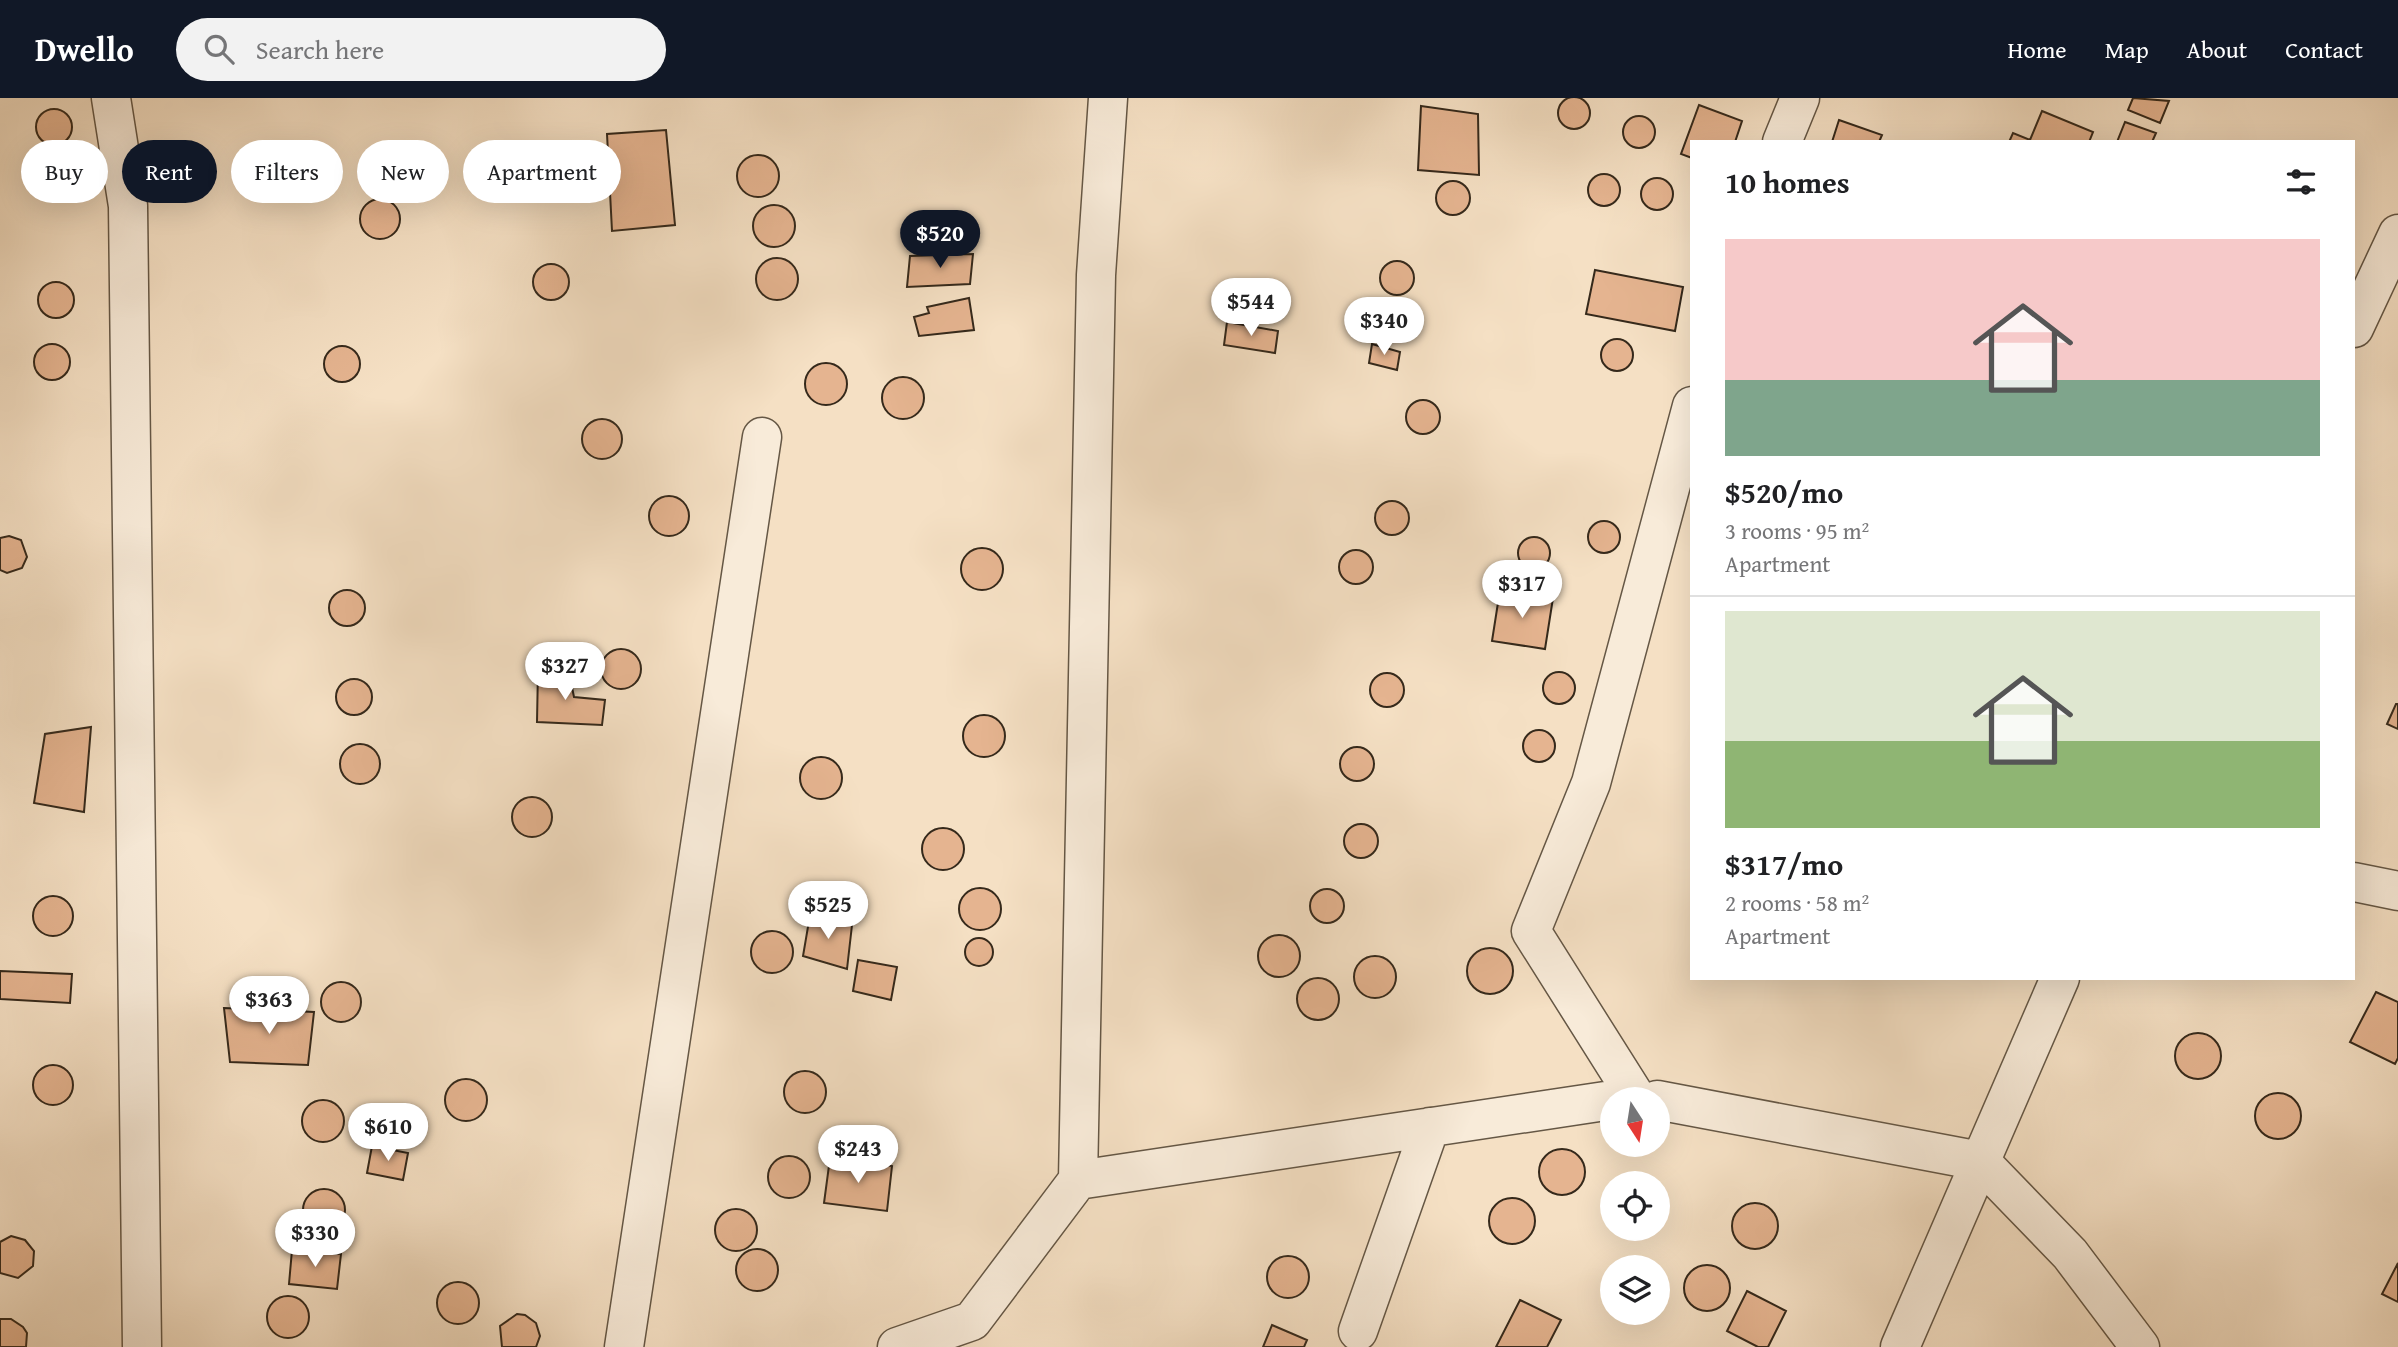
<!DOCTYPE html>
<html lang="en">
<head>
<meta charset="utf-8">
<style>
	:root { --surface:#fff; --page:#f2f2f2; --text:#202124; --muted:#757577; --line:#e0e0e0; --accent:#111827 }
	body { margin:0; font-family:"Gentium Book Plus",serif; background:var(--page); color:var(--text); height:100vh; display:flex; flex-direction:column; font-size:26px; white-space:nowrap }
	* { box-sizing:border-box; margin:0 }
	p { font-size:23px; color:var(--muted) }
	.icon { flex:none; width:38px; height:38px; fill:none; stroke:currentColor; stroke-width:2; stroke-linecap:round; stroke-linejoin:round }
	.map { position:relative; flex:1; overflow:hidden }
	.details { position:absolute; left:1690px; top:42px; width:665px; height:840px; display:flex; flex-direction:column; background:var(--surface); border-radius:0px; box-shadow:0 7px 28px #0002 }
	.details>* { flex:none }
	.top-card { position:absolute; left:21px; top:42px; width:665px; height:63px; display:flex; gap:14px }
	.needle { width:46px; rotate:168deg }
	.buttons { position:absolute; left:1600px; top:989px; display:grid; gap:14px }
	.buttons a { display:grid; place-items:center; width:70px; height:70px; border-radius:50%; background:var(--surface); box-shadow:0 7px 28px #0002; font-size:35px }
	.price { position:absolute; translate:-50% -60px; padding:0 16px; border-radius:24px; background:#fff; color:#222; font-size:23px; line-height:46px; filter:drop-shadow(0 2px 4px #0008) }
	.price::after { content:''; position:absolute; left:50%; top:42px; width:21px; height:16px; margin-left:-10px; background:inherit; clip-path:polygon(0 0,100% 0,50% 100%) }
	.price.selected { background:var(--accent); color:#fff }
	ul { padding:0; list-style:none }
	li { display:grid; align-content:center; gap:14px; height:371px; padding:0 35px }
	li+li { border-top:2px solid var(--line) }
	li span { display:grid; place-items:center; height:217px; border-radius:0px; color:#555 }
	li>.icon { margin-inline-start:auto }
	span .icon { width:126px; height:126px; fill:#fffc; stroke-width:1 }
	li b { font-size:30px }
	h2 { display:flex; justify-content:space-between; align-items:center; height:84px; padding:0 35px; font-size:30px }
	.chip { padding:0 24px; border-radius:32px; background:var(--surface); box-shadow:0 7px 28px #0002; font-size:24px; line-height:63px }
	.chip.selected { background:var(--accent); color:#fff }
	header { display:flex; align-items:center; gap:42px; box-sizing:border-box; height:98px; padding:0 35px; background:var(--accent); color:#fff }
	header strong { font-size:33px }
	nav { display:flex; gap:38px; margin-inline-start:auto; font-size:24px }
	.search { width:490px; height:63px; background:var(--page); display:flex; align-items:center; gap:18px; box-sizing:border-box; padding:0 24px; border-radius:38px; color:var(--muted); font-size:26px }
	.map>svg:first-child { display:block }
	.building { fill:#e5b490; stroke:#35291b; stroke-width:2 }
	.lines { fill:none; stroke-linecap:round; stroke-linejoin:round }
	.minor-casing { stroke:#655745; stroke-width:41 }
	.minor { stroke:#f8ebd9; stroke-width:38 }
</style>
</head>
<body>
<header>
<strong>Dwello</strong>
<div class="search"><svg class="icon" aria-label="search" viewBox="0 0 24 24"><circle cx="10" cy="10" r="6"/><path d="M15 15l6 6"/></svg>Search here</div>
<nav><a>Home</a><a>Map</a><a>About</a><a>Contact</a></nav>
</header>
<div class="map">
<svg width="2398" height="1249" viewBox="0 0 2398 1249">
	<rect width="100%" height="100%" fill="#f5e0c4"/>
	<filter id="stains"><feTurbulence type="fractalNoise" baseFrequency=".00286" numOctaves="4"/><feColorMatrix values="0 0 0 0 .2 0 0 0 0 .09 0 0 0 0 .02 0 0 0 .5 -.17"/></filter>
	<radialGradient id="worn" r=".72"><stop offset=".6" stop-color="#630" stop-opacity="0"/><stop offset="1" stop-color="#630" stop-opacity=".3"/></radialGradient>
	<path class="building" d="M1558 15a16 16 0 1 1 32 0a16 16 0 1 1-32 0Z
		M 2133,0 L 2169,3 L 2160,25 L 2128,12 Z
		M 1699,7 L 1742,23 L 1735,44 L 1692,44 L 1692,60 L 1681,56 Z
		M 1421,8 L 1478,16 L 1479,77 L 1418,72 Z
		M36 29a18 18 0 1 1 36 0a18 18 0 1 1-36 0Z
		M 2042,13 L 2093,34 L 2089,44 L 2009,44 L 2013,35 L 2030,42 Z
		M1623 34a16 16 0 1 1 32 0a16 16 0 1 1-32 0Z
		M 1839,22 L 1882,37 L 1879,44 L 1832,44 Z
		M 2125,24 L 2156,35 L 2152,44 L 2117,44 Z
		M 666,32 L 675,127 L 612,133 L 607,36 Z
		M737 78a21 21 0 1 1 42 0a21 21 0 1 1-42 0Z
		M1588 92a16 16 0 1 1 32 0a16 16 0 1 1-32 0Z
		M1641 96a16 16 0 1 1 32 0a16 16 0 1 1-32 0Z
		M1436 100a17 17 0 1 1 34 0a17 17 0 1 1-34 0Z
		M360 121a20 20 0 1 1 40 0a20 20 0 1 1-40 0Z
		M753 128a21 21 0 1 1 42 0a21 21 0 1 1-42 0Z
		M 973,156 L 970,186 L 907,189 L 910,158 Z
		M756 181a21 21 0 1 1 42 0a21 21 0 1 1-42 0Z
		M1380 180a17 17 0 1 1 34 0a17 17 0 1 1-34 0Z
		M533 184a18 18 0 1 1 36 0a18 18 0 1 1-36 0Z
		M 1595,172 L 1683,189 L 1675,233 L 1586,216 Z
		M38 202a18 18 0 1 1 36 0a18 18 0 1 1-36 0Z
		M 969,200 L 974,232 L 919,238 L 914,219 L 929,215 L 927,209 Z
		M 1227,224 L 1278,233 L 1275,255 L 1224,247 Z
		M1601 257a16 16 0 1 1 32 0a16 16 0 1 1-32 0Z
		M34 264a18 18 0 1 1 36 0a18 18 0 1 1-36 0Z
		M 1372,246 L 1400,254 L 1397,272 L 1369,265 Z
		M324 266a18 18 0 1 1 36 0a18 18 0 1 1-36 0Z
		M805 286a21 21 0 1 1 42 0a21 21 0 1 1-42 0Z
		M882 300a21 21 0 1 1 42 0a21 21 0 1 1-42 0Z
		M1406 319a17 17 0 1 1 34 0a17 17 0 1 1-34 0Z
		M582 341a20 20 0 1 1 40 0a20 20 0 1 1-40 0Z
		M649 418a20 20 0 1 1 40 0a20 20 0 1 1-40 0Z
		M1375 420a17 17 0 1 1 34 0a17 17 0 1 1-34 0Z
		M1588 439a16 16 0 1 1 32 0a16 16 0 1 1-32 0Z
		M 9,438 L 21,442 L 27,459 L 22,470 L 7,475 L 0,472 L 0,440 Z
		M1518 455a16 16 0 1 1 32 0a16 16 0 1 1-32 0Z
		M961 471a21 21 0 1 1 42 0a21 21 0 1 1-42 0Z
		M1339 469a17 17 0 1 1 34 0a17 17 0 1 1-34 0Z
		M329 510a18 18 0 1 1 36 0a18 18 0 1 1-36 0Z
		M 1500,492 L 1553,500 L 1545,551 L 1492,543 Z
		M601 571a20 20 0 1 1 40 0a20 20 0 1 1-40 0Z
		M 538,571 L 569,575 L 574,599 L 605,602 L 602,627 L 537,624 Z
		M1543 590a16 16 0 1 1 32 0a16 16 0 1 1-32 0Z
		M1370 592a17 17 0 1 1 34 0a17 17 0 1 1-34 0Z
		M336 599a18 18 0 1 1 36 0a18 18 0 1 1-36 0Z
		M 2396,606 L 2398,606 L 2398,631 L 2387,626 Z
		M963 638a21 21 0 1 1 42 0a21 21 0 1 1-42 0Z
		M 91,629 L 84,714 L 34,705 L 45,636 Z
		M1523 648a16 16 0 1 1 32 0a16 16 0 1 1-32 0Z
		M340 666a20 20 0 1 1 40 0a20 20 0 1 1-40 0Z
		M1340 666a17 17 0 1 1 34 0a17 17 0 1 1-34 0Z
		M800 680a21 21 0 1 1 42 0a21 21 0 1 1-42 0Z
		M512 719a20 20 0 1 1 40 0a20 20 0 1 1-40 0Z
		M1344 743a17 17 0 1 1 34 0a17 17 0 1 1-34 0Z
		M922 751a21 21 0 1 1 42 0a21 21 0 1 1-42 0Z
		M959 811a21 21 0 1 1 42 0a21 21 0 1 1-42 0Z
		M1310 808a17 17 0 1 1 34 0a17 17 0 1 1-34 0Z
		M33 818a20 20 0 1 1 40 0a20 20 0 1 1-40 0Z
		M 810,817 L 852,827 L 847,871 L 803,858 Z
		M751 854a21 21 0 1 1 42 0a21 21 0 1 1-42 0Z
		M1258 858a21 21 0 1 1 42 0a21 21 0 1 1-42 0Z
		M965 854a14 14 0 1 1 28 0a14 14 0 1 1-28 0Z
		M1467 873a23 23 0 1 1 46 0a23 23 0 1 1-46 0Z
		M1354 879a21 21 0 1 1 42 0a21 21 0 1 1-42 0Z
		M 858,862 L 897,869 L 891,902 L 853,893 Z
		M 0,873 L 72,876 L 70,905 L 0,901 Z
		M1297 901a21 21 0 1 1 42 0a21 21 0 1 1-42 0Z
		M321 904a20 20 0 1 1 40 0a20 20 0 1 1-40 0Z
		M 2376,894 L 2398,904 L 2398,960 L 2395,966 L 2350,944 Z
		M 224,910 L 314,914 L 308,967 L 230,964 Z
		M2175 958a23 23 0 1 1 46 0a23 23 0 1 1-46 0Z
		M33 987a20 20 0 1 1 40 0a20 20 0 1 1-40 0Z
		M784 994a21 21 0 1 1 42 0a21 21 0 1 1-42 0Z
		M445 1002a21 21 0 1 1 42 0a21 21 0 1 1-42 0Z
		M2255 1018a23 23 0 1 1 46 0a23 23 0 1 1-46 0Z
		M302 1023a21 21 0 1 1 42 0a21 21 0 1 1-42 0Z
		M 372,1048 L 408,1055 L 403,1082 L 367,1075 Z
		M1539 1074a23 23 0 1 1 46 0a23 23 0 1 1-46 0Z
		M768 1079a21 21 0 1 1 42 0a21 21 0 1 1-42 0Z
		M 830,1060 L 892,1068 L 887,1113 L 824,1105 Z
		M303 1112a21 21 0 1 1 42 0a21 21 0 1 1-42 0Z
		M1489 1123a23 23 0 1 1 46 0a23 23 0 1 1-46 0Z
		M1732 1128a23 23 0 1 1 46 0a23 23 0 1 1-46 0Z
		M715 1132a21 21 0 1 1 42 0a21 21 0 1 1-42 0Z
		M 11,1138 L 25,1142 L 34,1153 L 33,1168 L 18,1180 L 0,1175 L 0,1144 Z
		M736 1172a21 21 0 1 1 42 0a21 21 0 1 1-42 0Z
		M 292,1152 L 341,1156 L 337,1191 L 289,1186 Z
		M1267 1179a21 21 0 1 1 42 0a21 21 0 1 1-42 0Z
		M 2398,1165 L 2398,1204 L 2382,1196 Z
		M1684 1190a23 23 0 1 1 46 0a23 23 0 1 1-46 0Z
		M437 1205a21 21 0 1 1 42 0a21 21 0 1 1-42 0Z
		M 1747,1193 L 1786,1213 L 1768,1249 L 1758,1249 L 1727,1233 Z
		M267 1219a21 21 0 1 1 42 0a21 21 0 1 1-42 0Z
		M 1520,1202 L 1561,1222 L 1547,1249 L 1496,1249 Z
		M 517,1216 L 525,1217 L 536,1225 L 540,1238 L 536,1249 L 502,1249 L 500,1228 Z
		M 0,1221 L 11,1221 L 23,1229 L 27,1235 L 26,1249 L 0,1249 Z
		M 1272,1227 L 1307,1242 L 1304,1249 L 1263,1249 Z"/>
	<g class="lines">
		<defs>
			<path id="minor" d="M 111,0 L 128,108 L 142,1249
				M 1782,44 L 1800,0
				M 2354,230 L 2398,136
				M 2354,784 L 2398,793
				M 1635,998 L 1531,833 L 1591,685 L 1692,308
				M 1657,1002 L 1980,1063 L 2070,1156 L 2140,1249
				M 1078,1082 L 1096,177 L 1108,0
				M 1358,1233 L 1430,1029
				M 624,1249 L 762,339
				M 897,1249 L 972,1223 L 1078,1082 L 1612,1002
				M 1900,1249 L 2060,880"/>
		</defs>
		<use href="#minor" class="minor-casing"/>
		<use href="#minor" class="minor"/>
	</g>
	<rect width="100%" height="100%" filter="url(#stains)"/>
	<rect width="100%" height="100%" fill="url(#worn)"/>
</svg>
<div class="buttons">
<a><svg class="needle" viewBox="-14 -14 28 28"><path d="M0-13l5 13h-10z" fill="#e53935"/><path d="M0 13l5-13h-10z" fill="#757577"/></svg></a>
<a><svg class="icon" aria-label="locate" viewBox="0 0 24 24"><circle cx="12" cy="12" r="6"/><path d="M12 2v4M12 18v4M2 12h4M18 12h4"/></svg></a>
<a><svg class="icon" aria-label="layers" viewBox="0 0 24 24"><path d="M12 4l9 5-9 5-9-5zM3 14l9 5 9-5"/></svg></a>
</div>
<b class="price selected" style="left:940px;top:172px">$520</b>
<b class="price" style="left:1251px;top:240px">$544</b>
<b class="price" style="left:1384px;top:259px">$340</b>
<b class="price" style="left:1522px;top:522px">$317</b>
<b class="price" style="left:565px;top:604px">$327</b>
<b class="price" style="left:828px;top:843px">$525</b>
<b class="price" style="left:269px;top:938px">$363</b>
<b class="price" style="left:388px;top:1065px">$610</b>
<b class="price" style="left:858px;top:1087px">$243</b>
<b class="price" style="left:315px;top:1171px">$330</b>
<div class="top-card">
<a class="chip">Buy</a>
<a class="chip selected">Rent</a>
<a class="chip">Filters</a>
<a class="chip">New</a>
<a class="chip">Apartment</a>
</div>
<section class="details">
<h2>10 homes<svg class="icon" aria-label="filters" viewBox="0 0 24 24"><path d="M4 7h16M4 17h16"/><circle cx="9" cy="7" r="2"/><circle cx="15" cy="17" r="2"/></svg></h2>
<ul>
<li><span style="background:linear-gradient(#f6c9c9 65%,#7fa58c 0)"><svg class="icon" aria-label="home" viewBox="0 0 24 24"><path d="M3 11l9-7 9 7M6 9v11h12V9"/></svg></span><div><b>$520/mo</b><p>3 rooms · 95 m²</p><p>Apartment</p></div></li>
<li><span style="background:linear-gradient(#dfe7d0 60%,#8fb573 0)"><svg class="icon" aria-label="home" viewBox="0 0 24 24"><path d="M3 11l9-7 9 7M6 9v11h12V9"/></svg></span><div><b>$317/mo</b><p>2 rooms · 58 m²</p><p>Apartment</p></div></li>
</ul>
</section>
</div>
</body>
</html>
